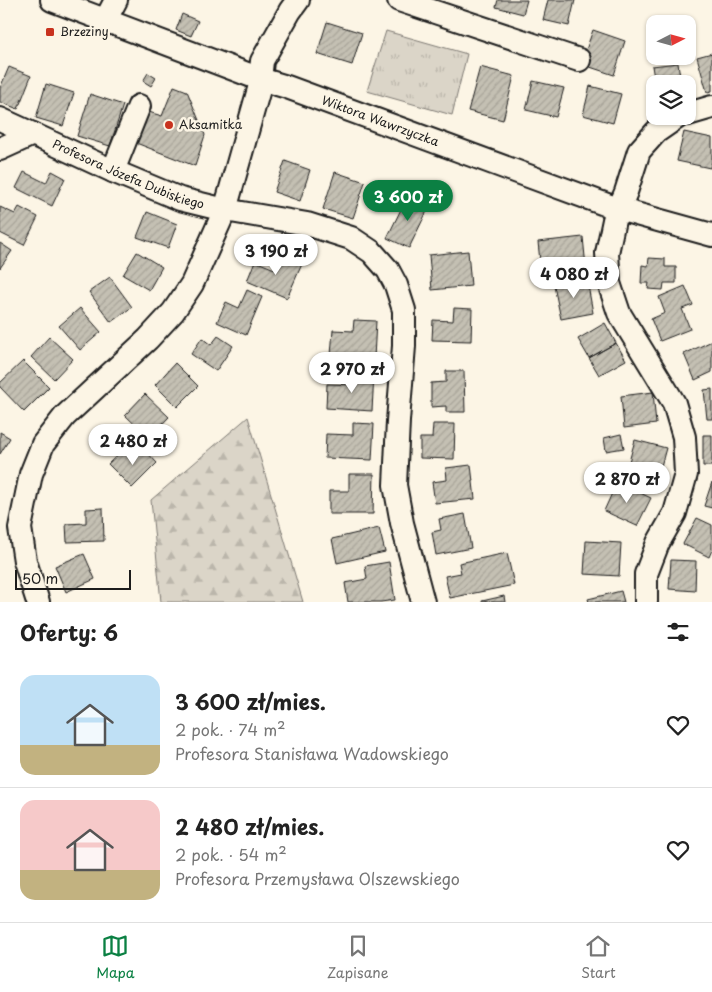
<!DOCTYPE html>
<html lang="pl">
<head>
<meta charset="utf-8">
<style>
	:root { --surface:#fff; --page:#f2f2f2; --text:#222; --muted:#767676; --line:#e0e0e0; --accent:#0b8043 }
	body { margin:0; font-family:"Playpen Sans",sans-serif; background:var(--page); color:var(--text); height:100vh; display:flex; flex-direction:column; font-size:19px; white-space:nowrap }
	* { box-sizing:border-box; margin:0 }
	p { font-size:16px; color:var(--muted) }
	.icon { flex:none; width:28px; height:28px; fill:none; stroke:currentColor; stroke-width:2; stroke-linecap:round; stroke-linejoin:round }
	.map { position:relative; height:602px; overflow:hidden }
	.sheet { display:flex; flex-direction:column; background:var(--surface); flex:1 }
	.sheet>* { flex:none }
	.needle { width:32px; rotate:84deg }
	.controls { position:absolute; left:646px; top:15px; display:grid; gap:10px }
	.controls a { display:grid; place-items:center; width:50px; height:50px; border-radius:10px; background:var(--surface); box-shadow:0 1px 4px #0004; font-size:25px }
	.scale { position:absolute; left:15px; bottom:12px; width:116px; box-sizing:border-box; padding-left:5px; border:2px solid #1c1c1c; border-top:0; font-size:14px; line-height:18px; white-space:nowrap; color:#1c1c1c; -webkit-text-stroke:4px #fcf5e5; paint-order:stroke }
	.price { position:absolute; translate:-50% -42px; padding:0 11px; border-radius:18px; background:#fff; color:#222; font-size:16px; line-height:32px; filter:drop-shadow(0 1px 2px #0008) }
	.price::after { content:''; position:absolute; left:50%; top:30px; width:15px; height:11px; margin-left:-8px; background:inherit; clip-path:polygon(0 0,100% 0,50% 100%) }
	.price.on { background:var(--accent); color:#fff }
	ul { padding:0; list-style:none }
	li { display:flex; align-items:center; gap:15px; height:125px; padding:0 20px }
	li+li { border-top:1px solid var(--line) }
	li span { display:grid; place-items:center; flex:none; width:140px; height:100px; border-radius:15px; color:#555 }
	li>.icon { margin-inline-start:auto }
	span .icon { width:60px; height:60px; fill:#fffc; stroke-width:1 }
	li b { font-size:21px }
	h2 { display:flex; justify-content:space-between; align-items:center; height:60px; padding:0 20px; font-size:21px }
	.tab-bar { display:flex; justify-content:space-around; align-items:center; height:70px; border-top:1px solid var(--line); background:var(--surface); font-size:14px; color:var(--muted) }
	.tab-bar a { display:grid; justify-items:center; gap:2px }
	.tab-bar .on { color:var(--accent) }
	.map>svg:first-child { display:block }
	.forest { fill:url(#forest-firs); stroke:#7c7872 }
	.park { fill:url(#park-tufts); stroke:#7c7872 }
	.building { fill:url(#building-hatch); stroke:#1c1c1c }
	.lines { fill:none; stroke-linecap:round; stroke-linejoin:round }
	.minor-casing { stroke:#1c1c1c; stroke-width:26 }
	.minor { stroke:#fcf5e5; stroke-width:22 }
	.poi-dot { fill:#c8321e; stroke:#fcf5e5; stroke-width:2 }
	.labels { text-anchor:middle; stroke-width:5; stroke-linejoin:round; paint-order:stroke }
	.poi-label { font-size:12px; fill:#1c1c1c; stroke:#fcf5e5; text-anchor:start }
	.street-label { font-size:12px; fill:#1c1c1c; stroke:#fcf5e5 }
</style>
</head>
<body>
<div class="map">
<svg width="712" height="602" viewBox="0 0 712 602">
	<defs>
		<pattern id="forest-firs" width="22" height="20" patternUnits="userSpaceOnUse" patternTransform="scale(1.25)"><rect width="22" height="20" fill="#dbd5c8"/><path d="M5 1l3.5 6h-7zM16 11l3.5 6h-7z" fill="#bbb6ab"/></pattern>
		<pattern id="park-tufts" width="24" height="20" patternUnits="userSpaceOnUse" patternTransform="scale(1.25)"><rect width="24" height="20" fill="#dbd5c8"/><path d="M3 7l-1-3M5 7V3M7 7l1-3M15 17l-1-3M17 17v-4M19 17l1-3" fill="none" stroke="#bbb6ab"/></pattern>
		<pattern id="building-hatch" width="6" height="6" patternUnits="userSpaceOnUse" patternTransform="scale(1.25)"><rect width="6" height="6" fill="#c4c0b3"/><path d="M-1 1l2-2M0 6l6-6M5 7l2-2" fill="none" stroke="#a8a499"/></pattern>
	</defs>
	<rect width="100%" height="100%" fill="#fcf5e5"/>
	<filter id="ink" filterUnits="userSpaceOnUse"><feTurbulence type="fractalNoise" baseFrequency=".02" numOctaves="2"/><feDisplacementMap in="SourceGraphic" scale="10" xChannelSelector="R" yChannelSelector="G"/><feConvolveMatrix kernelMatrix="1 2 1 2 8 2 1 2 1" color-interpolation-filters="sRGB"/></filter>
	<g filter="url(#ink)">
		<path class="forest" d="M 248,417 L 303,602 L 161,602 L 151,500 Z"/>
		<path class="park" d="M 386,31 L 467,54 L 452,115 L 367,91 Z"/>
		<path class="building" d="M 498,0 L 527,0 L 523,14 L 496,7 Z
			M 548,0 L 575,0 L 569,26 L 543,20 Z
			M 182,14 L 198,21 L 191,36 L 176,30 Z
			M 327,22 L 362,33 L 352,65 L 317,54 Z
			M 593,30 L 625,41 L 614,75 L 581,64 Z
			M 712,53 L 712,91 L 707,92 L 697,57 Z
			M 678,63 L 681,84 L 655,84 L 652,66 Z
			M 9,67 L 31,76 L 18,109 L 0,102 L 0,88 Z
			M 480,67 L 514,76 L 503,120 L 468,111 Z
			M 148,73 L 156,78 L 151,86 L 143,81 Z
			M 533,81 L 564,88 L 556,117 L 526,110 Z
			M 46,84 L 74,93 L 63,126 L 36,118 Z
			M 174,86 L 187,91 L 205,135 L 195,166 L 131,141 L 142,110 L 162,116 Z
			M 590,86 L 621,94 L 613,123 L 583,115 Z
			M 90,94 L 123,105 L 110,146 L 77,136 Z
			M 684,132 L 712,138 L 712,160 L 710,168 L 677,161 Z
			M 285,161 L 310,170 L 300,201 L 274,192 Z
			M 52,171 L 65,178 L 52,206 L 16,188 L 24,172 L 46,183 Z
			M 335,172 L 365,182 L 353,218 L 323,209 Z
			M 407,197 L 429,207 L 409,248 L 387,238 Z
			M 0,207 L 15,214 L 19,207 L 38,217 L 24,245 L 0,233 Z
			M 147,212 L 177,224 L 168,248 L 137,237 Z
			M 583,237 L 586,267 L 541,271 L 538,242 Z
			M 0,243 L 12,251 L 0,268 Z
			M 468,251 L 471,286 L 432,290 L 429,255 Z
			M 137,252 L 162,267 L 149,290 L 123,275 Z
			M 283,256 L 302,264 L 287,298 L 247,281 L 255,261 L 277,270 Z
			M 649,258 L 665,259 L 665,267 L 676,267 L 676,283 L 664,283 L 663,290 L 648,289 L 649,283 L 641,283 L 642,265 L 648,266 Z
			M 110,277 L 132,307 L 111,322 L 89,292 Z
			M 587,280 L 593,313 L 561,319 L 554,286 Z
			M 685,286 L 693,305 L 682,309 L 690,329 L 660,341 L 651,319 L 665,313 L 659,297 Z
			M 247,290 L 262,297 L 246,335 L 217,322 L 226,302 L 239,308 Z
			M 80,308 L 101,332 L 80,350 L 59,326 Z
			M 454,308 L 472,309 L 471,341 L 432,340 L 433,320 L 453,321 Z
			M 354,320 L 376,321 L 374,358 L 331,355 L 333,330 L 353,331 Z
			M 605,323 L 616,343 L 589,358 L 578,339 Z
			M 218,336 L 233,346 L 216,371 L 191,354 L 202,338 L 211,345 Z
			M 49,337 L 73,359 L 54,379 L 31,357 Z
			M 712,341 L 712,372 L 695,380 L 684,354 Z
			M 616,343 L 626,360 L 599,375 L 589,358 Z
			M 23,361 L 49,387 L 24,412 L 0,387 L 0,383 Z
			M 175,363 L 198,386 L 177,407 L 155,385 Z
			M 446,371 L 464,371 L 465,412 L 446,412 L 446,406 L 431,407 L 431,383 L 446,382 Z
			M 355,373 L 374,374 L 372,411 L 326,408 L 327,384 L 354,385 Z
			M 712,389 L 712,419 L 707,419 L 704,390 Z
			M 653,392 L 656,424 L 624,428 L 621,396 Z
			M 145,394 L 169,417 L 149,438 L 125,415 Z
			M 353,423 L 374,424 L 372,460 L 325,458 L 326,434 L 353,435 Z
			M 433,424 L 455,424 L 454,459 L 420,458 L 420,438 L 432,438 Z
			M 0,432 L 10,438 L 0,454 Z
			M 621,434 L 624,448 L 606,451 L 604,438 Z
			M 703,435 L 712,435 L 712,466 L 703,466 Z
			M 635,440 L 666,448 L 658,477 L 627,469 Z
			M 126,447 L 135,456 L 143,448 L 157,463 L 132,488 L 108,464 Z
			M 471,465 L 475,499 L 435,503 L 432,482 L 447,480 L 446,468 Z
			M 349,474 L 374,474 L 373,514 L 329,514 L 329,491 L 349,491 Z
			M 617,482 L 651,498 L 637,526 L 604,511 Z
			M 712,482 L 712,508 L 704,506 Z
			M 103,508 L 104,541 L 67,542 L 66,524 L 86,523 L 86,509 Z
			M 465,514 L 471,548 L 436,555 L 432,532 L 441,530 L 439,519 Z
			M 697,518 L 712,525 L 712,550 L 709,557 L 683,544 Z
			M 379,528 L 385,552 L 337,563 L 332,539 Z
			M 586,541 L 621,543 L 619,576 L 584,574 Z
			M 507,553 L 514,585 L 450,598 L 445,576 L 461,573 L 459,563 Z
			M 84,554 L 95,579 L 66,592 L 55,566 Z
			M 671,560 L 696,561 L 695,591 L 669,589 Z
			M 389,562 L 395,600 L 381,602 L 348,602 L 345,583 L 367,579 L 365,566 Z
			M 621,591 L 624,602 L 589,602 L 588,599 Z
			M 504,596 L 505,602 L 482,602 L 482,601 Z"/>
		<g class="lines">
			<defs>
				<g id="minor">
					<path id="s1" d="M 52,0 L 260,79 L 287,87 L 618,209 L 712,235"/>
					<path d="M 399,0 L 579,60"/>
					<path d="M 106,19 L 116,0"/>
					<path d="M 688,114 L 712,107"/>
					<path id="s2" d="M 0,119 L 113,171 L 180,199 L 225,210 L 307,224 L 351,238 L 372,252 L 388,270 L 396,285 L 404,310 L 404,346 L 398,421 L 395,485 L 402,523 L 423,602"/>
					<path d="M 0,149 L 33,134"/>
					<path d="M 113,171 L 139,106"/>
					<path d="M 38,602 L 25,561 L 20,528 L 31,474 L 43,444 L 65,416 L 148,339 L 173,312 L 192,284 L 225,210 L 259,89 L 262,61 L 290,11 L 298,0"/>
					<path d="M 646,602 L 646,574 L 658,543 L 675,513 L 686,474 L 684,437 L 674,403 L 619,313 L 609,283 L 607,253 L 614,220 L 626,192 L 639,151 L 656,132 L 679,116"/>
				</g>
			</defs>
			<use href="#minor" class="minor-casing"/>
			<use href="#minor" class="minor"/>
		</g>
	</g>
	<g class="poi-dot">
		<rect x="45" y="27" width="10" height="10" rx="2.5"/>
		<circle cx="169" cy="125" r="5"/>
	</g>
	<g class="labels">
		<g class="poi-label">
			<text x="60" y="36">Brzeziny</text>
			<text x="179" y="129">Aksamitka</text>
		</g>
		<g class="street-label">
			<text dy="4" stroke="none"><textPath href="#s1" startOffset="350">Wiktora Wawrzyczka</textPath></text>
			<text dy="4" stroke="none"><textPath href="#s2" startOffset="140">Profesora Józefa Dubiskiego</textPath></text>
		</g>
	</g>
</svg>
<div class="controls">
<a><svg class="needle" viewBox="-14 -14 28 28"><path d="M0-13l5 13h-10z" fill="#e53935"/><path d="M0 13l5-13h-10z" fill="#767676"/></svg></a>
<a><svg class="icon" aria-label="layers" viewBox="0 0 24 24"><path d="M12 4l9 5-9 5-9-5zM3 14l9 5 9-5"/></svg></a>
</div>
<div class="scale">50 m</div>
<b class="price on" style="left:408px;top:222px">3 600 zł</b>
<b class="price" style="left:276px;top:276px">3 190 zł</b>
<b class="price" style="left:574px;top:299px">4 080 zł</b>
<b class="price" style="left:352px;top:394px">2 970 zł</b>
<b class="price" style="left:133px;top:466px">2 480 zł</b>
<b class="price" style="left:627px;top:504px">2 870 zł</b>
</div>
<section class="sheet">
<h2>Oferty: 6<svg class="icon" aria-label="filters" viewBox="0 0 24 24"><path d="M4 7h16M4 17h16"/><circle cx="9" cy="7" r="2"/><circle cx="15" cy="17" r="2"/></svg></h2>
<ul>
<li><span style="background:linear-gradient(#bfe0f5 70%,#c2b280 0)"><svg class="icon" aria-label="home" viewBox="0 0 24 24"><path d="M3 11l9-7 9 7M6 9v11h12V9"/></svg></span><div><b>3 600 zł/mies.</b><p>2 pok. · 74 m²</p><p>Profesora Stanisława Wadowskiego</p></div><svg class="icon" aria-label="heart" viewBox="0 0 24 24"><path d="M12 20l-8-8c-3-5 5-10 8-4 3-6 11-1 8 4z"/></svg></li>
<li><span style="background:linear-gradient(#f6c9c9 70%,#c2b280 0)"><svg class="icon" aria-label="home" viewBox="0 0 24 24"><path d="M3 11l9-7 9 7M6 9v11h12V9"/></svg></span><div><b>2 480 zł/mies.</b><p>2 pok. · 54 m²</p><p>Profesora Przemysława Olszewskiego</p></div><svg class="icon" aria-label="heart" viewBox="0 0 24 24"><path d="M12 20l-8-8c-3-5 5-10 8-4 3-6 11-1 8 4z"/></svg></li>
</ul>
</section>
<nav class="tab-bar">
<a class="on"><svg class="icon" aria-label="map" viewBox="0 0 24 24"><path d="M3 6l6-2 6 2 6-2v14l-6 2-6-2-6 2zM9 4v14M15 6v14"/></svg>Mapa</a>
<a><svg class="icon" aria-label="saved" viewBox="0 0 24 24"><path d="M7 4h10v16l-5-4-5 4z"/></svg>Zapisane</a>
<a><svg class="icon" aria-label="home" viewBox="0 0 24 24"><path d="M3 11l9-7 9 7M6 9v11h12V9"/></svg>Start</a>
</nav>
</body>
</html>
